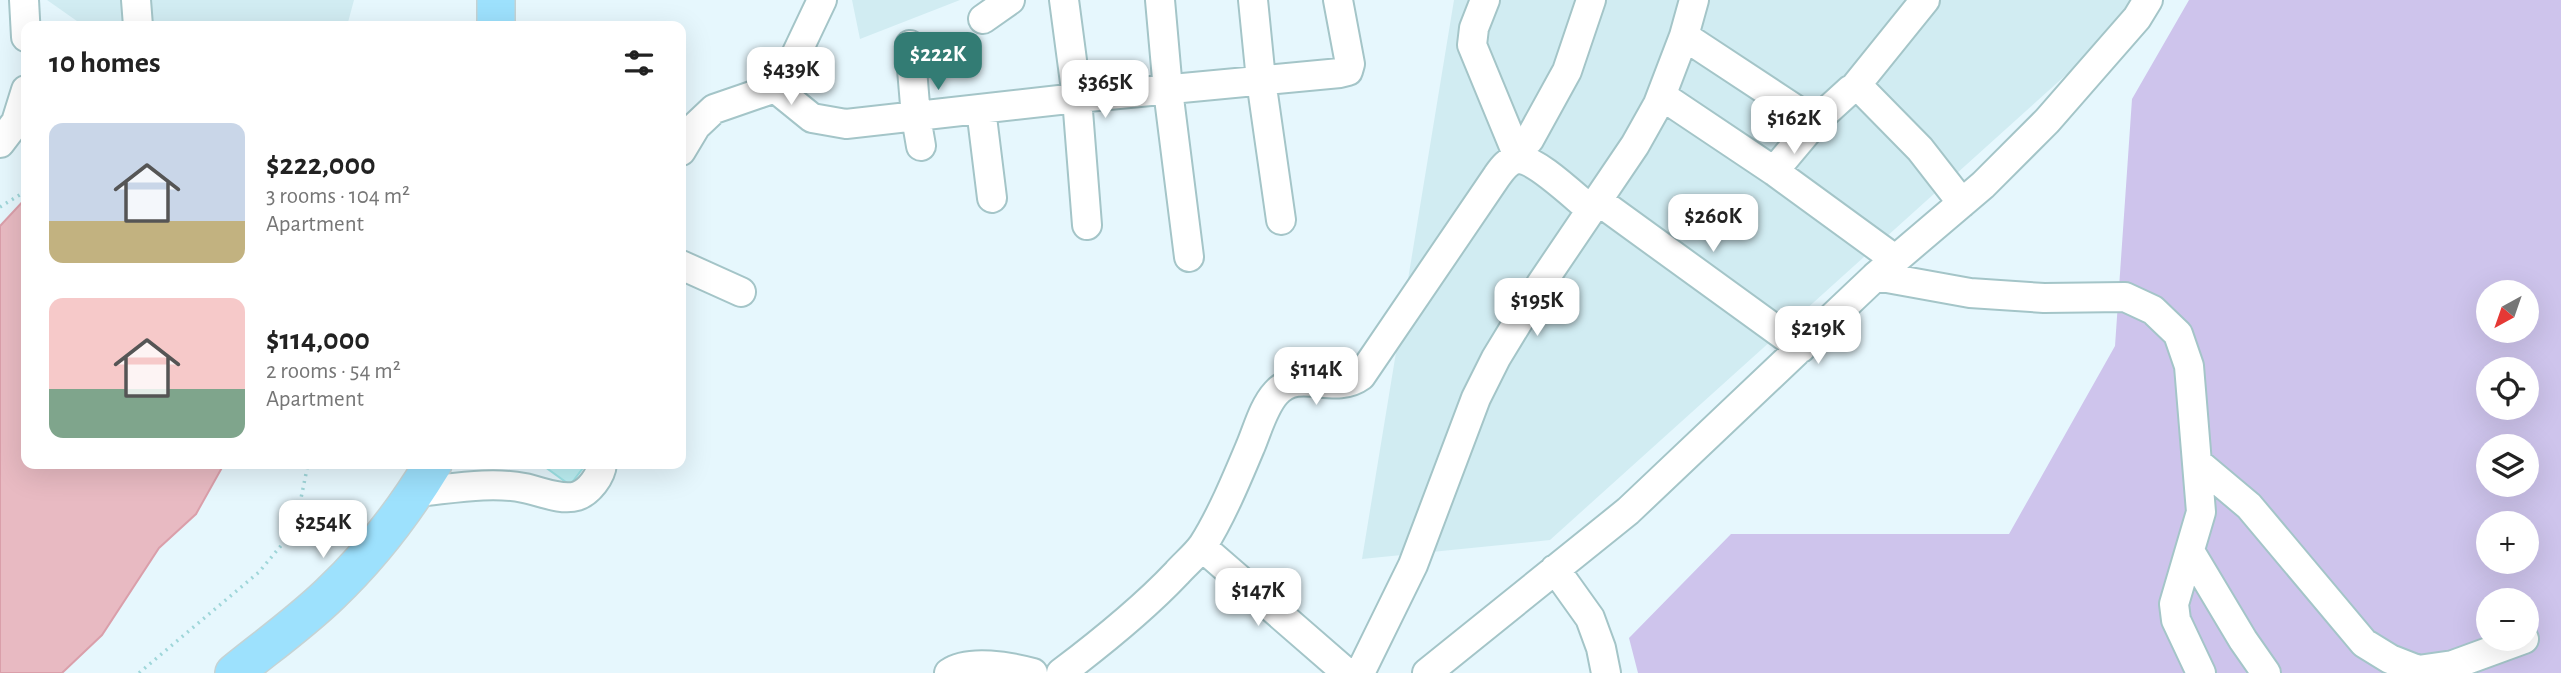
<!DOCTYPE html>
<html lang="en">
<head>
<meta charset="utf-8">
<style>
	:root { --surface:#fff; --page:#f2f2f2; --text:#222; --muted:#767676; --accent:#337c74 }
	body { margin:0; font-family:"Alegreya Sans",sans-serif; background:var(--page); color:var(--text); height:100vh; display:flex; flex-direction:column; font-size:26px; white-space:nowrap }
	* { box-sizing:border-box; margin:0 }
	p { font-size:23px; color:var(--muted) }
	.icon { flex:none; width:38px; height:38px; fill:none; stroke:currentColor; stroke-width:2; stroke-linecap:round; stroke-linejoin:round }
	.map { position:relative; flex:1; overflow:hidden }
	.side { position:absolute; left:21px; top:21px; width:665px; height:448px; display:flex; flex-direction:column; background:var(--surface); border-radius:14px; box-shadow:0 7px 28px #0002 }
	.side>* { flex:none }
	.needle { width:46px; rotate:220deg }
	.controls { position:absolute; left:2476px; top:280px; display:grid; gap:14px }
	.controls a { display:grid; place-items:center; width:63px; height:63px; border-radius:50%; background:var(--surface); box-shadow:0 7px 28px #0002; font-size:35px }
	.price { position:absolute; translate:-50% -60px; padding:0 16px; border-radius:14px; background:#fff; color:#222; font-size:23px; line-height:46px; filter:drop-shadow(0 2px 4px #0008) }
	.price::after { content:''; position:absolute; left:50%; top:42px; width:21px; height:16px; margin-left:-10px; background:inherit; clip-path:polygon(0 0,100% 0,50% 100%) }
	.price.active { background:var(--accent); color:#fff }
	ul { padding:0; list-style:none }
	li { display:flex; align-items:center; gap:21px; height:175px; padding:0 28px }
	li span { display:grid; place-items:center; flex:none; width:196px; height:140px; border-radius:14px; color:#555 }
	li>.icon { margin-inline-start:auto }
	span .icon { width:84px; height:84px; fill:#fffc; stroke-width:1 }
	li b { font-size:30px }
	h2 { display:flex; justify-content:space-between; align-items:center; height:84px; padding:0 28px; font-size:30px }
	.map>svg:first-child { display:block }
	.residential { fill:#d1ecf2 }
	.green { fill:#cec4ec; fill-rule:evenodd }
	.water { fill:#e8bac2; stroke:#da9faa; stroke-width:2 }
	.building { fill:#bdf0f4; stroke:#9de4e7; stroke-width:2 }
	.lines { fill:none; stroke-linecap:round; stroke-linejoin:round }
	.minor-casing { stroke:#a4c5c8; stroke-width:32 }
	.major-casing { stroke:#c5d3d4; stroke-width:40 }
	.path { stroke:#9fd6d9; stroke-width:3.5; stroke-dasharray:2 5; stroke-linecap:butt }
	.minor { stroke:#fff; stroke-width:28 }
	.major { stroke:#9de1fd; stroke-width:37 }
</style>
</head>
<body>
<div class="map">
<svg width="2561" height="673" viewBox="0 0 2561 673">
	<rect width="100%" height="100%" fill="#e6f7fd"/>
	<path class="residential" d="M 47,0 L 354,0 L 347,26 L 84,26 Z
		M 852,0 L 960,0 L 860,39 Z
		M 1454,0 L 2149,0 L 1550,540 L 1362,559 Z"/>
	<path class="green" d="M 2189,0 L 2561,0 L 2561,673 L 1638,673 L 1629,638 L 1731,534 L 2009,534 L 2115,346 L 2132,99 ZM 2488,292 L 2527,292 L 2527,331 L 2488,331 ZM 2488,369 L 2527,369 L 2527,408 L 2488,408 ZM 2488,446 L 2527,446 L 2527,485 L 2488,485 ZM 2488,523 L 2527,523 L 2527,562 L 2488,562 ZM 2488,600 L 2527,600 L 2527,639 L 2488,639 Z"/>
	<path class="water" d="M 26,198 L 26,464 L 224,464 L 196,514 L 159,548 L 102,635 L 62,673 L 0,673 L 0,226 Z"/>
	<path class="building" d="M 541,464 L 586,464 L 570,485 Z"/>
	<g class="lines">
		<defs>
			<path id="minor" d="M 24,0 L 26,37
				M 136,0 L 138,26
				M 1064,0 L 1077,98 L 1087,225
				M 1160,0 L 1168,90 L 1189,257
				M 1253,0 L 1261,80 L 1281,220
				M 1485,0 L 1474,28 L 1472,45 L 1519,159
				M 983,19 L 1010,0
				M 1684,36 L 1810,119 L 1816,121 L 1850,90 L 1854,88 L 1862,90 L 1920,149 L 1962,203
				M 910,45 L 916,117 L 921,146
				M 775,88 L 812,118 L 846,124 L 1077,98 L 1340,73 L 1348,71 L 1350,64 L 1338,0
				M 1854,88 L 1925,0
				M 1662,96 L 1774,171 L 1896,260
				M 981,109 L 992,198
				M 0,143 L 16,122 L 26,90
				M 1514,147 L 1529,140 L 1567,71 L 1591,0
				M 681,151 L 696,126 L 714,109 L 775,88 L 793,61 L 822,0
				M 1774,171 L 1816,121
				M 1597,200 L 1801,348
				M 681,265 L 741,292
				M 1876,276 L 1970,293 L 2044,298 L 2125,297 L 2153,310 L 2178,334 L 2189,366 L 2201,512 L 2174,604 L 2176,620 L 2201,673
				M 2199,464 L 2249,506 L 2364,643 L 2390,659 L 2418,670 L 2453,665 L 2524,639
				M 416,492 C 450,489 490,481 524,488 C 540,491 561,501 577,496 C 589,492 601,476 602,464
				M 1202,547 L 1347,673
				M 2191,553 L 2243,640 L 2266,673
				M 1555,569 L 1590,618 L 1601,648 L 1606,673
				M 949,673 C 969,659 1011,667 1033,673
				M 1061,673 C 1102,642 1142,610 1177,573 C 1185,564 1196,555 1203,545 C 1221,517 1238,476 1251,445 C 1258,428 1264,406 1276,393 C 1299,367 1334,396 1361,376 L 1497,176 C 1502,169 1508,160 1518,159 C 1536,159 1575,197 1590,209
				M 1360,673 L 1413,565 L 1476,398 L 1496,358 L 1541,284 L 1635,145 L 1658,104 L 1684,36 L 1694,0
				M 1427,673 L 1628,511 L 1876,276 L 1983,185 L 2047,121 L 2137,18 L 2148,0"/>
			<path id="major" d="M 496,26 L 496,0
				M 234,673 C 266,647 300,623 330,594 C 370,556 404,512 433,464"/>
		</defs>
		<use href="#minor" class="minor-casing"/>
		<use href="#major" class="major-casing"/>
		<path class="path" d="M 0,207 L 26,191
			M 139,673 L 259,572 L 289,536 L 299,508 L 308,464"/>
		<use href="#minor" class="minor"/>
		<use href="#major" class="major"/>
	</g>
</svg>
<div class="controls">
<a><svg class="needle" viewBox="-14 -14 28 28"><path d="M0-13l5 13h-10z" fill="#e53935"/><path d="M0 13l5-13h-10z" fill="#767676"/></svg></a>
<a><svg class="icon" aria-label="locate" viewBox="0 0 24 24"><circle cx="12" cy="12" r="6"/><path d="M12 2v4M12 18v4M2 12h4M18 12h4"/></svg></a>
<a><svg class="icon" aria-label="layers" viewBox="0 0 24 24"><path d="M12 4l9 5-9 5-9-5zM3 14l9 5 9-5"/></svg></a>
<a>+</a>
<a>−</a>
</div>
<b class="price active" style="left:938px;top:92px">$222K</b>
<b class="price" style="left:791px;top:107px">$439K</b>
<b class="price" style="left:1105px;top:120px">$365K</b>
<b class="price" style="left:1794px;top:156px">$162K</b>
<b class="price" style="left:1713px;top:254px">$260K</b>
<b class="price" style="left:1537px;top:338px">$195K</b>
<b class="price" style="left:1818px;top:366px">$219K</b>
<b class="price" style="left:1316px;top:407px">$114K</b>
<b class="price" style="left:323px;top:560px">$254K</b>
<b class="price" style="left:1258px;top:628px">$147K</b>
<section class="side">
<h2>10 homes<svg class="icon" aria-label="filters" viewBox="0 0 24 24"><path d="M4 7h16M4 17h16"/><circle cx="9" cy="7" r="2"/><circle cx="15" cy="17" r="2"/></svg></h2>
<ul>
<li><span style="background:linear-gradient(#c9d6e8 70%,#c2b280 0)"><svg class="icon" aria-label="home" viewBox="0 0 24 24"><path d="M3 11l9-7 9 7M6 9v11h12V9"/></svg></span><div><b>$222,000</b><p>3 rooms · 104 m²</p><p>Apartment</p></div></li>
<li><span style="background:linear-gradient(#f6c9c9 65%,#7fa58c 0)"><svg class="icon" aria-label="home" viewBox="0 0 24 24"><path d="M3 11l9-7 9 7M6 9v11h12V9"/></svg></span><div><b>$114,000</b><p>2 rooms · 54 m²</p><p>Apartment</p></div></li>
</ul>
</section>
</div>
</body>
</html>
